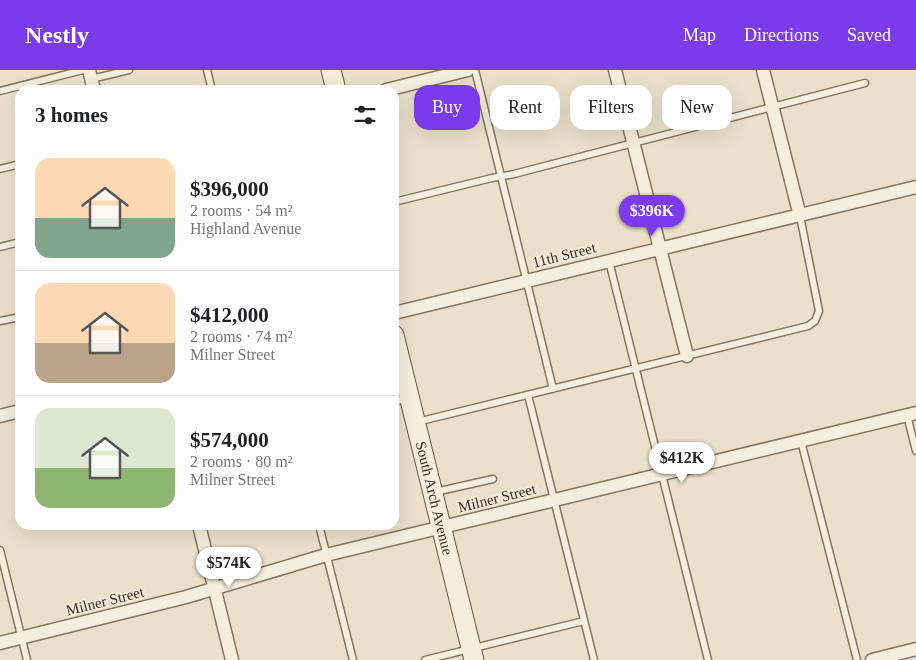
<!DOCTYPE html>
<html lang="en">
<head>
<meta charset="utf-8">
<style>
	:root { --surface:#fff; --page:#f6f6f6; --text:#202124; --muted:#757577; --line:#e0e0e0; --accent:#7c3aed }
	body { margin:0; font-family:"Times New Roman",serif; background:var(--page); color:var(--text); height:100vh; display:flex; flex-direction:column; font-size:19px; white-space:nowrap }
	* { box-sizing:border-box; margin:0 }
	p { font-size:16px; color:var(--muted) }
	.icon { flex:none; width:28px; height:28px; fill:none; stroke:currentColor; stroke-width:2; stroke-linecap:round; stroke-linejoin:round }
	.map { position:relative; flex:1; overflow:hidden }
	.side { position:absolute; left:15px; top:15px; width:384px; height:445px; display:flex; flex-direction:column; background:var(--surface); border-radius:15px; box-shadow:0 5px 20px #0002 }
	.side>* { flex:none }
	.top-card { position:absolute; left:414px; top:15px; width:426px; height:45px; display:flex; gap:10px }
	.price { position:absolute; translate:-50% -42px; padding:0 11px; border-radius:18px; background:#fff; color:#222; font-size:16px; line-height:32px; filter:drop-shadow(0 1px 2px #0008) }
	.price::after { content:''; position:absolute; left:50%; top:30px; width:15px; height:11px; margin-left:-8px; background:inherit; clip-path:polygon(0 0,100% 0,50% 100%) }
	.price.current { background:var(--accent); color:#fff }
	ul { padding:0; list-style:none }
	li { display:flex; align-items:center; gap:15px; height:125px; padding:0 20px }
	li+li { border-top:1px solid var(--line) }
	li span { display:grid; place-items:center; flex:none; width:140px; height:100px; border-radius:15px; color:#555 }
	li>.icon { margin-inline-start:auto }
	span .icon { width:60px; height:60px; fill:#fffc; stroke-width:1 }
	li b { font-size:21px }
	h2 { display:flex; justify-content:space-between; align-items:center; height:60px; padding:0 20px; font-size:21px }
	.pill { padding:0 18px; border-radius:15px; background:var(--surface); box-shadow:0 5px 20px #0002; font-size:18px; line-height:45px }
	.pill.current { background:var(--accent); color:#fff }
	header { display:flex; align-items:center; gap:30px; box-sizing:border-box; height:70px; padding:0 25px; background:var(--accent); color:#fff }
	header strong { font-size:24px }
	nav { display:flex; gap:28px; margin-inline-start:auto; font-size:18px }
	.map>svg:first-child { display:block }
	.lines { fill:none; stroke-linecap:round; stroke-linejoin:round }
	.lane-casing { stroke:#867460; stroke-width:9 }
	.street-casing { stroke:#867460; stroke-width:15 }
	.secondary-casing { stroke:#685543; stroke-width:21 }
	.lane { stroke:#f6eedd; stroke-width:6 }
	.street { stroke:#f6eedd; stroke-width:12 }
	.secondary { stroke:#f6eedd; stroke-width:19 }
	.labels { text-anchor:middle; stroke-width:4; stroke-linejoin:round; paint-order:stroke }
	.street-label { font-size:15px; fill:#382d22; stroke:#f3ebd9 }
</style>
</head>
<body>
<header>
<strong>Nestly</strong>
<nav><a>Map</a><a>Directions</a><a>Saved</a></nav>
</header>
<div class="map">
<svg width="916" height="590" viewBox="0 0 916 590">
	<rect width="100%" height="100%" fill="#ebe1ca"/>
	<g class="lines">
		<defs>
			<path id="lane" d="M 207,0 L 212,20
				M 475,0 L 553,319
				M 91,9 L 129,0
				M 0,21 L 83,0
				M 0,99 L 20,94
				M 394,132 L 492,108 L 514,104 L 865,13
				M 0,177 L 20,172
				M 609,191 L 708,590
				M 0,251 L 20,247
				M 528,325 L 594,590
				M 394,332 L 408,328
				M 907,345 L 916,381
				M 417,352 L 808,256 L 815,251 L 819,241 L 800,146
				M 801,371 L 857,590
				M 435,422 L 493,409
				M 319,455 L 353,590
				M 0,480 L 27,590
				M 425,590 L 584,551"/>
			<path id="street" d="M 89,0 L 94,20
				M 615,0 L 687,286
				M 763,0 L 800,146
				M 386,20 L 468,0
				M 394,243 L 916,117
				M 0,346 L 20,341
				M 199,455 L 232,590
				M 0,573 L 186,527 L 326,485 L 916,343
				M 872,590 L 916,579"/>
			<g id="secondary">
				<path d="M 331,0 L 336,20"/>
				<path id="s1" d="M 394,265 L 474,590"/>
			</g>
		</defs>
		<use href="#lane" class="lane-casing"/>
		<use href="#street" class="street-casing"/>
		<use href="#secondary" class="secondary-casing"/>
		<use href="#lane" class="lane"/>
		<use href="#street" class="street"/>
		<use href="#secondary" class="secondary"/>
	</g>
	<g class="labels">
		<g class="street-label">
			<text transform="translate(564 185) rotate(-14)" y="5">11th Street</text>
			<text dy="5" stroke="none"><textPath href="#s1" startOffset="168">South Arch Avenue</textPath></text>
			<text transform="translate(497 428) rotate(-14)" y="5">Milner Street</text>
			<text transform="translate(105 531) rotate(-14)" y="5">Milner Street</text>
		</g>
	</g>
</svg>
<b class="price current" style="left:652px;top:167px">$396K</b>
<b class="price" style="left:682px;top:414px">$412K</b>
<b class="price" style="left:229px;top:519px">$574K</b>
<div class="top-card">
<a class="pill current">Buy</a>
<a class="pill">Rent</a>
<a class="pill">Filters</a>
<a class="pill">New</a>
</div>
<section class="side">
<h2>3 homes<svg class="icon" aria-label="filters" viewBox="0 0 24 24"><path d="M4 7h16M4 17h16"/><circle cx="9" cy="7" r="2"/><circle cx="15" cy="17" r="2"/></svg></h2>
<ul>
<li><span style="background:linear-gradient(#ffd9b3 60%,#7fa58c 0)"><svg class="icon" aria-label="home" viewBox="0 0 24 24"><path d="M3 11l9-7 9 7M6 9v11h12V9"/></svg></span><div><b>$396,000</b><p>2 rooms · 54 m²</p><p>Highland Avenue</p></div></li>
<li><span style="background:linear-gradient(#ffd9b3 60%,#b9a48a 0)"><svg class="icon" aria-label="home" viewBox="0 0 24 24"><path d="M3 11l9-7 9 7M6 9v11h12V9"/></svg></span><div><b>$412,000</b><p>2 rooms · 74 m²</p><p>Milner Street</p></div></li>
<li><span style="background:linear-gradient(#dfe7d0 60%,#8fb573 0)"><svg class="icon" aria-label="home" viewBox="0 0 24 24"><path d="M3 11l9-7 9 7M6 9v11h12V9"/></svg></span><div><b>$574,000</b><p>2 rooms · 80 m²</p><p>Milner Street</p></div></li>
</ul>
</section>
</div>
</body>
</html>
